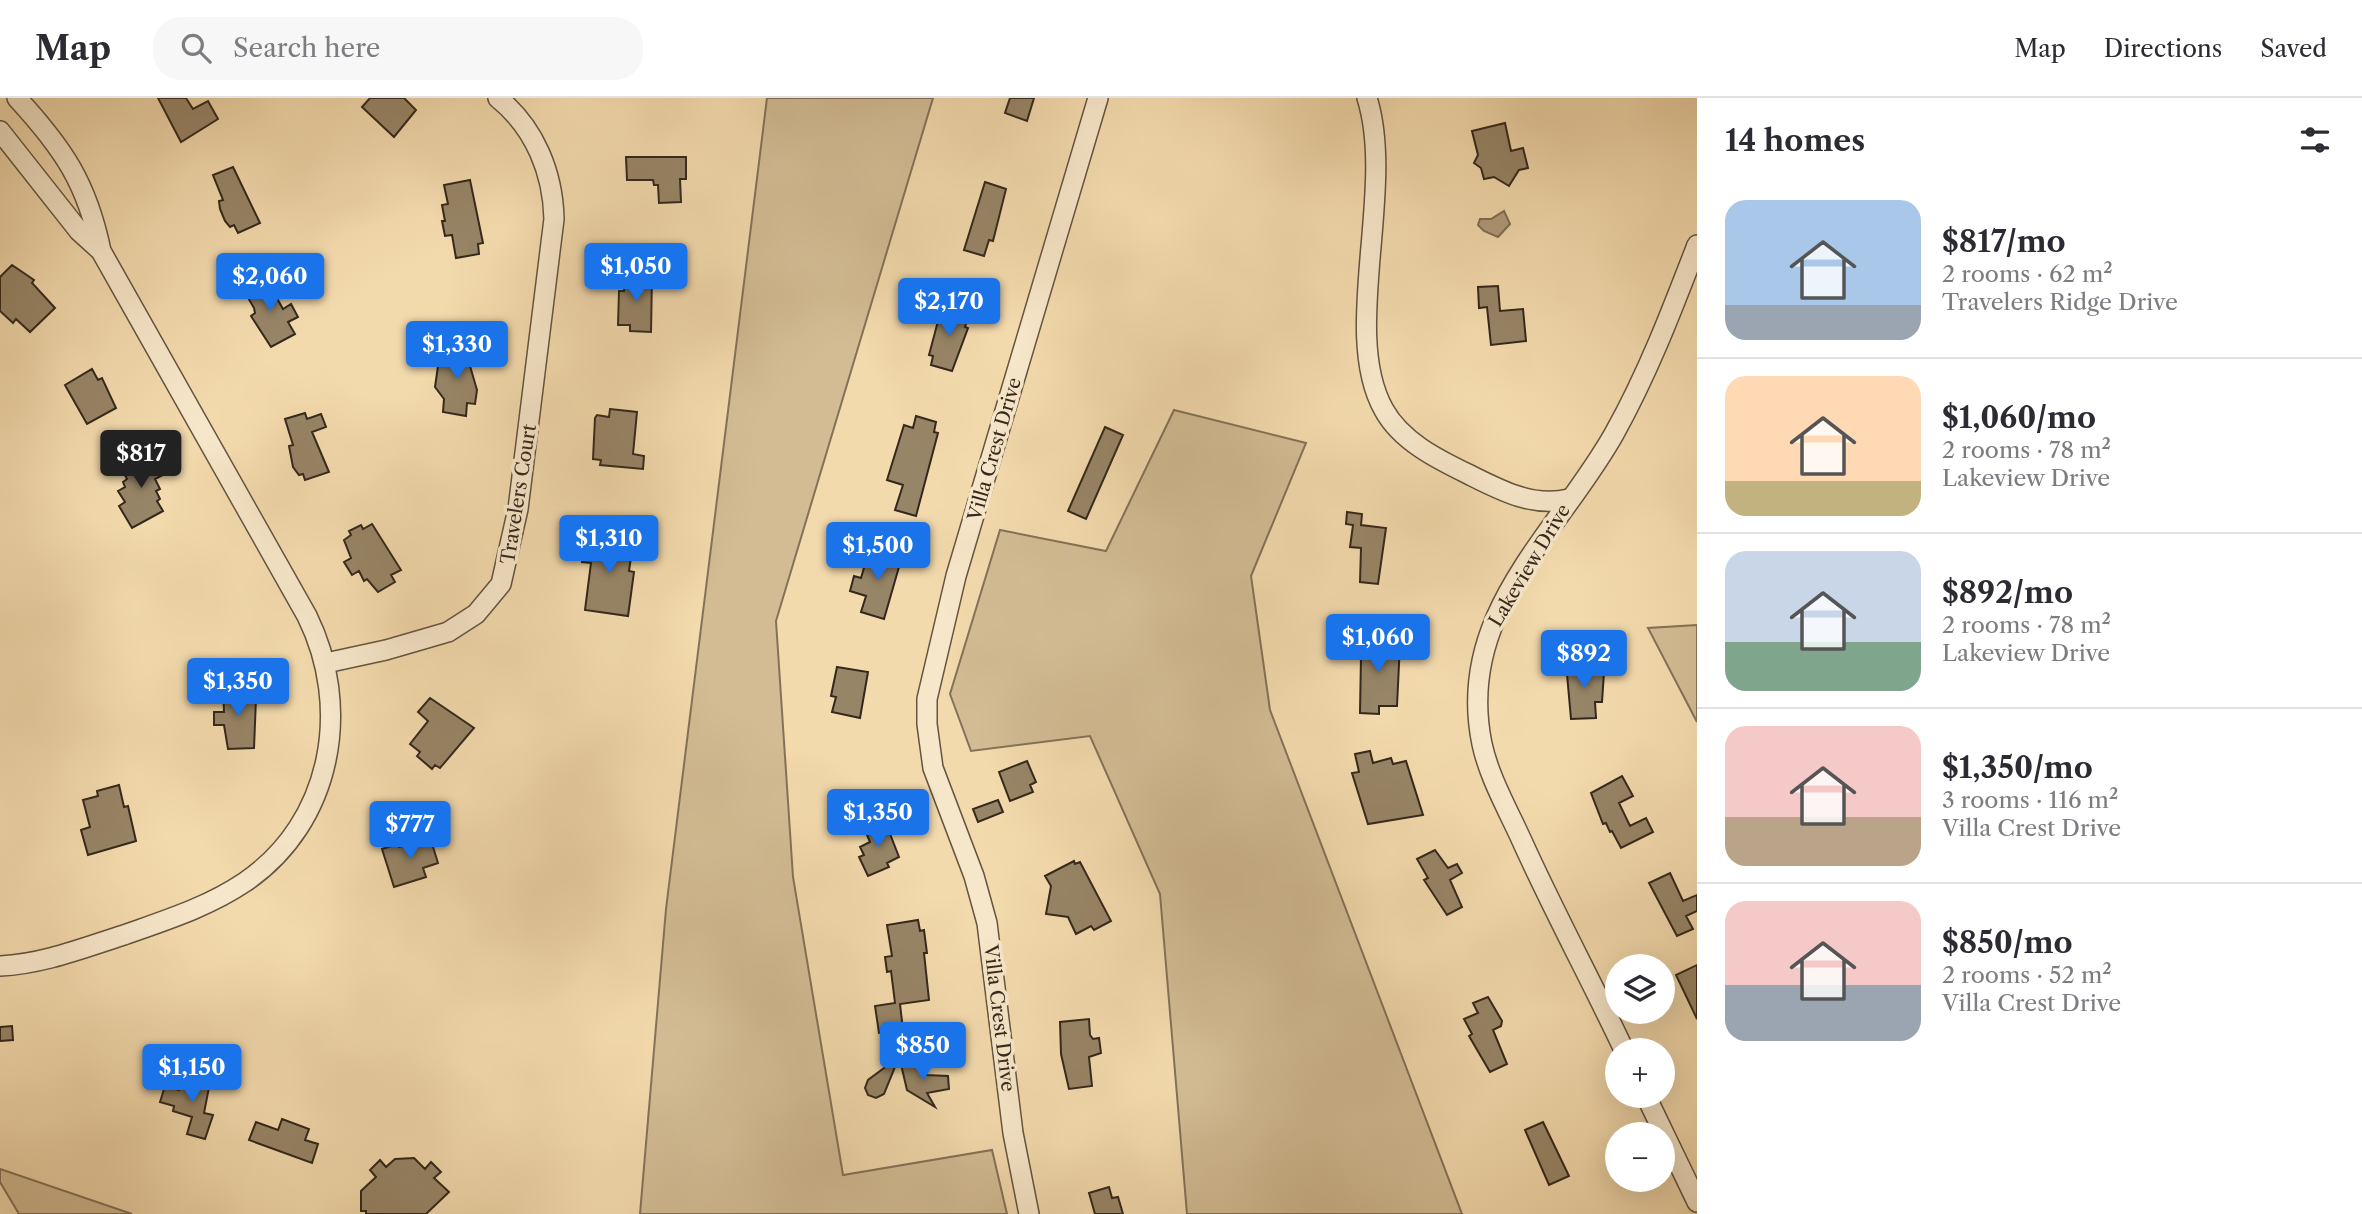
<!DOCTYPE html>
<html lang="en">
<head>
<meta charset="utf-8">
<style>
	:root { --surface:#fff; --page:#f7f7f7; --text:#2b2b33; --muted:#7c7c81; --line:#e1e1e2; --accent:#1a73e8 }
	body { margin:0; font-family:"Libre Caslon Text",serif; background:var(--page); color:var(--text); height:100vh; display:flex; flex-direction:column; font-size:26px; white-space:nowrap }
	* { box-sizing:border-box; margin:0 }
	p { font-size:23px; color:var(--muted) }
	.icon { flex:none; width:38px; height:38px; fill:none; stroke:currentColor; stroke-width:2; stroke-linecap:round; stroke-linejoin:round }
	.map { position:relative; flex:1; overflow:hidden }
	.details { display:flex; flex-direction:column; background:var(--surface); width:665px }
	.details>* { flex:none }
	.fabs { position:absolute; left:1605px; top:856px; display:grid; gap:14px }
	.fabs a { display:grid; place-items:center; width:70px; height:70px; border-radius:50%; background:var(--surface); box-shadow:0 7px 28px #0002; font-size:35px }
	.price { position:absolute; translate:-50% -60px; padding:0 16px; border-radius:7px; background:var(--accent); color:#fff; font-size:23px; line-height:46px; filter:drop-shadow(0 2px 4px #0008) }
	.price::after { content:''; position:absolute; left:50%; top:42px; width:21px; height:16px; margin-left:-10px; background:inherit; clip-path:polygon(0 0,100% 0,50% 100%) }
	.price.on { background:#222; color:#fff }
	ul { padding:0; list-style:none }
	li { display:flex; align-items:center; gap:21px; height:175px; padding:0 28px }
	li+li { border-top:2px solid var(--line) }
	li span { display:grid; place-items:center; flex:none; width:196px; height:140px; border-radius:21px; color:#555 }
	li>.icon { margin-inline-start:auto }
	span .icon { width:84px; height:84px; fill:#fffc; stroke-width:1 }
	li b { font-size:30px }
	h2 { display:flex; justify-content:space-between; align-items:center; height:84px; padding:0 28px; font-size:30px }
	header { display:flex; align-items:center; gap:42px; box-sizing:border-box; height:98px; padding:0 35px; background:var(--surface); border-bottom:2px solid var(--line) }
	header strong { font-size:33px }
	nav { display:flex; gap:38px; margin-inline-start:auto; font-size:24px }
	.search { width:490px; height:63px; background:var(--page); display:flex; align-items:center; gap:18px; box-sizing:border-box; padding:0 24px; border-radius:28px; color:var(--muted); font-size:26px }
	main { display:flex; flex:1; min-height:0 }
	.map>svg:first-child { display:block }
	.green { fill:#d3bc94; stroke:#847258; stroke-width:2 }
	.water { fill:#b29d7c; stroke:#806e56; stroke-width:2 }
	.building { fill:#978567; stroke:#34281c; stroke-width:2 }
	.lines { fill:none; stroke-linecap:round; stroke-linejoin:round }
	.minor-casing { stroke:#645440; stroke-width:22 }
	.minor { stroke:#f7e7ca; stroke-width:19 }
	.labels { text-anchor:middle; stroke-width:7; stroke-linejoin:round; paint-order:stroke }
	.street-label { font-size:19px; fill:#34281c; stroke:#f7e7ca }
</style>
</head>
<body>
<header>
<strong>Map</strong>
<div class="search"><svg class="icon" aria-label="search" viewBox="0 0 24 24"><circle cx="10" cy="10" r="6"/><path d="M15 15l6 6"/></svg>Search here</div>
<nav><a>Map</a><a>Directions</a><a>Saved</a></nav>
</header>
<main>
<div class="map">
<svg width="1697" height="1116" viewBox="0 0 1697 1116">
	<rect width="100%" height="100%" fill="#f3daad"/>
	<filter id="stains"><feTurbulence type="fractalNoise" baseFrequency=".00286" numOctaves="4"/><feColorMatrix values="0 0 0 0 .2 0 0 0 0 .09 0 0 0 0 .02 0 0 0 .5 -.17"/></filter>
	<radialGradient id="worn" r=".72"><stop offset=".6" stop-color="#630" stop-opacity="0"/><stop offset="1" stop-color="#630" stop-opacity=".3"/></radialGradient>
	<path class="green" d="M 767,0 L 933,0 L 776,523 L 793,779 L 843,1077 L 992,1052 L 1007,1116 L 640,1116 L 666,811 Z
		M 1174,312 L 1306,345 L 1251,478 L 1270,612 L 1462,1116 L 1187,1116 L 1160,796 L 1090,638 L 971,653 L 950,596 L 1000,432 L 1106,453 Z
		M 1697,527 L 1697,624 L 1648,530 Z
		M 0,1071 L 132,1116 L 19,1116 L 0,1084 Z"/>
	<path class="water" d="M 1504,113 L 1510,126 L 1498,139 L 1484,133 L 1478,127 L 1480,121 L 1491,121 Z"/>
	<path class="building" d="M 158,0 L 186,0 L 193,11 L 208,3 L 218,21 L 181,44 Z
		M 370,0 L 404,0 L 416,12 L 394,39 L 362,9 Z
		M 1010,0 L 1034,0 L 1027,23 L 1005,15 Z
		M 1505,25 L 1511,53 L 1523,50 L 1528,70 L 1519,72 L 1509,88 L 1494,79 L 1484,81 L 1481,70 L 1474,65 L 1478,57 L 1472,33 Z
		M 626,59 L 686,59 L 686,81 L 680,81 L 681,104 L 659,105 L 658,87 L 654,87 L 653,82 L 627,82 Z
		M 233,69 L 260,125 L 238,135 L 234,127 L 230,129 L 225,123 L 220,111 L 219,103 L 223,102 L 213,77 Z
		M 470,82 L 483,145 L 478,146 L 479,156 L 456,160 L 452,137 L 445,138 L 442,123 L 445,123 L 442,107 L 448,106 L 444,87 Z
		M 985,84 L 1006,91 L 993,143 L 989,142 L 984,158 L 964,152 Z
		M 12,167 L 34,182 L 32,185 L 55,210 L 30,234 L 16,221 L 13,225 L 0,213 L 0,179 Z
		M 625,177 L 652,178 L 651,234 L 630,233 L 630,227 L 618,227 L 619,193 L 624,193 Z
		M 265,179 L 283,211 L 291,206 L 298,219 L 288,224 L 295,236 L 271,249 L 251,218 L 255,215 L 254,210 L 243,191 Z
		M 1498,188 L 1500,213 L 1523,211 L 1526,243 L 1491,247 L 1487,209 L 1479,210 L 1478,189 Z
		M 942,208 L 969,216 L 965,229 L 968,230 L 952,273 L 931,267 L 933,258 L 929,257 Z
		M 450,246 L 472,249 L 470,268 L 477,292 L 475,306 L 467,305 L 466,318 L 443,314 L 444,301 L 435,289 L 438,268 L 449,259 Z
		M 92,271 L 98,282 L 102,280 L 116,310 L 87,326 L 65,287 Z
		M 610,311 L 637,314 L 633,356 L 644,358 L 643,371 L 600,367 L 601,362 L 593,361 L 595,320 L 597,317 L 609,319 Z
		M 305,315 L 307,321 L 321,316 L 326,329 L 312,334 L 329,374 L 305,382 L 303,376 L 299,377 L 293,369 L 289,348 L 293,347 L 285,321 Z
		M 916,318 L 936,324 L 934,334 L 938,335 L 916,418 L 895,412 L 903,387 L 887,382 L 904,327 L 913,330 Z
		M 1105,329 L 1123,337 L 1086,421 L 1068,413 Z
		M 148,354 L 165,376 L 155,381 L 160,391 L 156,393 L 160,401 L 157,403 L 163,413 L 132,430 L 119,408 L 125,404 L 118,393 L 125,389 L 123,384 L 127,381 L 121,370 Z
		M 1347,414 L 1362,416 L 1361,427 L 1386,430 L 1378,486 L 1360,484 L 1361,450 L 1350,449 L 1353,427 L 1346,426 Z
		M 372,426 L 401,472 L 391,477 L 395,484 L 378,494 L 367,481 L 364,483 L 359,473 L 352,477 L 344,464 L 351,460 L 344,442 L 351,437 L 349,433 L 361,427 L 363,431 Z
		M 586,436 L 633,445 L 629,473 L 634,474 L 628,518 L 585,512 L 591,465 L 582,464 Z
		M 880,449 L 903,455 L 884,521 L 861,514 L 866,498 L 850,493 L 854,478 L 861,480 L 866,463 L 876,465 Z
		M 1354,542 L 1400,545 L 1397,608 L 1379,608 L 1379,616 L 1360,615 L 1361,558 L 1353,558 Z
		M 1589,564 L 1589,575 L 1604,574 L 1602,604 L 1595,604 L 1596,620 L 1571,621 L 1566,565 Z
		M 837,569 L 868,574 L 860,620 L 832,614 L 836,599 L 831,598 Z
		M 244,587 L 244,600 L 256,600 L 254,650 L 228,651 L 224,627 L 214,627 L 214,614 L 224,614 L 223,588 Z
		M 430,600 L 474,630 L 440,670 L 435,667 L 432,671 L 417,658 L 420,654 L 410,646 L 428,623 L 418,614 Z
		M 1370,653 L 1373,665 L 1391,660 L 1393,666 L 1406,663 L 1423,717 L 1368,726 L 1352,675 L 1359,674 L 1355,656 Z
		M 1027,663 L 1036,684 L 1030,687 L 1033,694 L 1010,703 L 999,674 Z
		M 1622,678 L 1633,698 L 1619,705 L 1630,728 L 1646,720 L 1653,734 L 1621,750 L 1612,733 L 1610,734 L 1606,725 L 1603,726 L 1591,695 Z
		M 119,687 L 124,709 L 128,708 L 136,743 L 88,757 L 81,732 L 90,729 L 83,702 L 98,698 L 97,693 Z
		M 998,702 L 1003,714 L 978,724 L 973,711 Z
		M 885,723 L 899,759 L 887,765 L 889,769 L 868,778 L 859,759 L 864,757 L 860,749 L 870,744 L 865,732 Z
		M 430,739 L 438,765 L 423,770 L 426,779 L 394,789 L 382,751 L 398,746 L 399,749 Z
		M 1435,752 L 1448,770 L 1457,766 L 1462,775 L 1450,782 L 1462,809 L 1447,817 L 1424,782 L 1428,780 L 1417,761 Z
		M 1074,763 L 1075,766 L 1080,764 L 1111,823 L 1094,832 L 1091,828 L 1076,836 L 1068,819 L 1046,816 L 1051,788 L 1045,778 Z
		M 1670,775 L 1683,803 L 1697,797 L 1697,813 L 1686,818 L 1693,831 L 1677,838 L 1649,785 Z
		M 918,822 L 920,833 L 924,832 L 927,855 L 924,855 L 929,902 L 900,906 L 903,932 L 879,935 L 875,908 L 895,905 L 891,873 L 887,874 L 885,859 L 892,858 L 887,827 Z
		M 1697,867 L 1697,921 L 1676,877 Z
		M 1488,899 L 1502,923 L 1501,928 L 1493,932 L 1507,966 L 1490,974 L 1469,938 L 1472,936 L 1464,921 L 1478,915 L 1473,905 Z
		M 1089,921 L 1090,937 L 1093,941 L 1099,940 L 1101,955 L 1089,959 L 1092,988 L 1069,991 L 1061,956 L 1060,924 Z
		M 12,928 L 13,942 L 0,943 L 0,929 Z
		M 899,959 L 884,996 L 876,1000 L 868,997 L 865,990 L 868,982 Z
		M 900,962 L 916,968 L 926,977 L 948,978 L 949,991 L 927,995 L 935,1009 L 907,992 Z
		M 195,974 L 211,979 L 204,1015 L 213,1017 L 205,1041 L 187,1036 L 192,1019 L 173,1013 L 174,1008 L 160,1004 L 165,988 L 179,992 L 180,987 L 190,990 Z
		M 282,1021 L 309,1031 L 305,1042 L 318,1046 L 312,1065 L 249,1042 L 256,1024 L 278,1032 Z
		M 1543,1024 L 1569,1078 L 1549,1087 L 1525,1032 Z
		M 414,1060 L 425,1071 L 431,1064 L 441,1074 L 434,1080 L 449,1094 L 426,1116 L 366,1116 L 366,1113 L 361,1113 L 361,1093 L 376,1079 L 370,1072 L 380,1062 L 386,1069 L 395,1061 Z
		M 1109,1089 L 1112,1100 L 1118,1099 L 1123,1116 L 1095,1116 L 1089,1095 Z"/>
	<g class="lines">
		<defs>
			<path id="minor" d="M 1367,0 C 1396,92 1340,235 1384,312 C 1401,343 1437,361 1468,376 C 1500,392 1533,410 1569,401
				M 0,33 L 79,133 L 101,153
				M 326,565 L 386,552 L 448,534 L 476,516 L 501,486 L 518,411 L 554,121 C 553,75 535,30 498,0
				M 0,868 C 43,866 83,850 124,837 C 166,822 208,809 245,784 C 333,724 352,609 307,518 L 101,153 C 87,85 63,50 17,0
				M 1624,952 C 1591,882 1554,814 1522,743 C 1508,712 1489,679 1482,646 C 1455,516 1557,437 1614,336 C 1648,275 1672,212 1697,147
				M 1646,998 L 1697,1104
				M 1029,1116 L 1013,1035 L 987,825 L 974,778 L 933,670 L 927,626 L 927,601 L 956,478 L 1098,0"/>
		</defs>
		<use href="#minor" class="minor-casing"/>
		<use href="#minor" class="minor"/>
	</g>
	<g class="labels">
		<g class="street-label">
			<text transform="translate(994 351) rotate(-74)" y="7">Villa Crest Drive</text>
			<text transform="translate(518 396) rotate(-81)" y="7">Travelers Court</text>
			<text transform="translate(1529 467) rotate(-59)" y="7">Lakeview Drive</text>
			<text transform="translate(1000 920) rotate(83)" y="7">Villa Crest Drive</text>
		</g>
	</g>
	<rect width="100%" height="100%" filter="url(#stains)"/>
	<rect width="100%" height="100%" fill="url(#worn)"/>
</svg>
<div class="fabs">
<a><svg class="icon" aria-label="layers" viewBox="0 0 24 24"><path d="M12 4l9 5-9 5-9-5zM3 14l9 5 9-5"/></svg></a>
<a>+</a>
<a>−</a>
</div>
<b class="price" style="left:636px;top:205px">$1,050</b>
<b class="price" style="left:270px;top:215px">$2,060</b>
<b class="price" style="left:949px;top:240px">$2,170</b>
<b class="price" style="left:457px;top:283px">$1,330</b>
<b class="price on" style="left:141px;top:392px">$817</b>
<b class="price" style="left:609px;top:477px">$1,310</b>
<b class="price" style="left:878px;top:484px">$1,500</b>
<b class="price" style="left:1378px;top:576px">$1,060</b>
<b class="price" style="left:1584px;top:592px">$892</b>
<b class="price" style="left:238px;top:620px">$1,350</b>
<b class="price" style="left:878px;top:751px">$1,350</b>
<b class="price" style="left:410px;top:763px">$777</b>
<b class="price" style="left:923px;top:984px">$850</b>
<b class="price" style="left:192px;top:1006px">$1,150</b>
</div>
<section class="details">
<h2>14 homes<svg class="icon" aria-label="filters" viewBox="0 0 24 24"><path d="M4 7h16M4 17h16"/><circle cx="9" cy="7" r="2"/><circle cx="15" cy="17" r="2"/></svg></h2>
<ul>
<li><span style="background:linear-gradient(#a9c7e8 75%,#9aa5b1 0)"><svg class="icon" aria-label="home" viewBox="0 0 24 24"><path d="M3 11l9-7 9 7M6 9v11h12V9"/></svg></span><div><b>$817/mo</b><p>2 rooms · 62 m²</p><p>Travelers Ridge Drive</p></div></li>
<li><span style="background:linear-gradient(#ffd9b3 75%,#c2b280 0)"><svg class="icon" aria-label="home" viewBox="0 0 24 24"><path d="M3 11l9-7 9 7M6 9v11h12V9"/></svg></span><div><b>$1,060/mo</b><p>2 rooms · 78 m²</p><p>Lakeview Drive</p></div></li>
<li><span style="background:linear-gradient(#c9d6e8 65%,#7fa58c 0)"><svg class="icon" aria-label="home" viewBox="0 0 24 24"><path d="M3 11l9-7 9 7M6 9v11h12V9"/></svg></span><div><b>$892/mo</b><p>2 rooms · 78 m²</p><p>Lakeview Drive</p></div></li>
<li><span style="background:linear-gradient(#f6c9c9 65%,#b9a48a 0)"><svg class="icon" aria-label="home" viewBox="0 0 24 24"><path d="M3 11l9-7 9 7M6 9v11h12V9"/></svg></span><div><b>$1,350/mo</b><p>3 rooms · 116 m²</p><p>Villa Crest Drive</p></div></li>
<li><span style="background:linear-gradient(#f6c9c9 60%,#9aa5b1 0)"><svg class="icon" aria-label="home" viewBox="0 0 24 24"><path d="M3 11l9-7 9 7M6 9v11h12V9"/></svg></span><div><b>$850/mo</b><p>2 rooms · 52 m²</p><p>Villa Crest Drive</p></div></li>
</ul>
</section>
</main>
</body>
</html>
